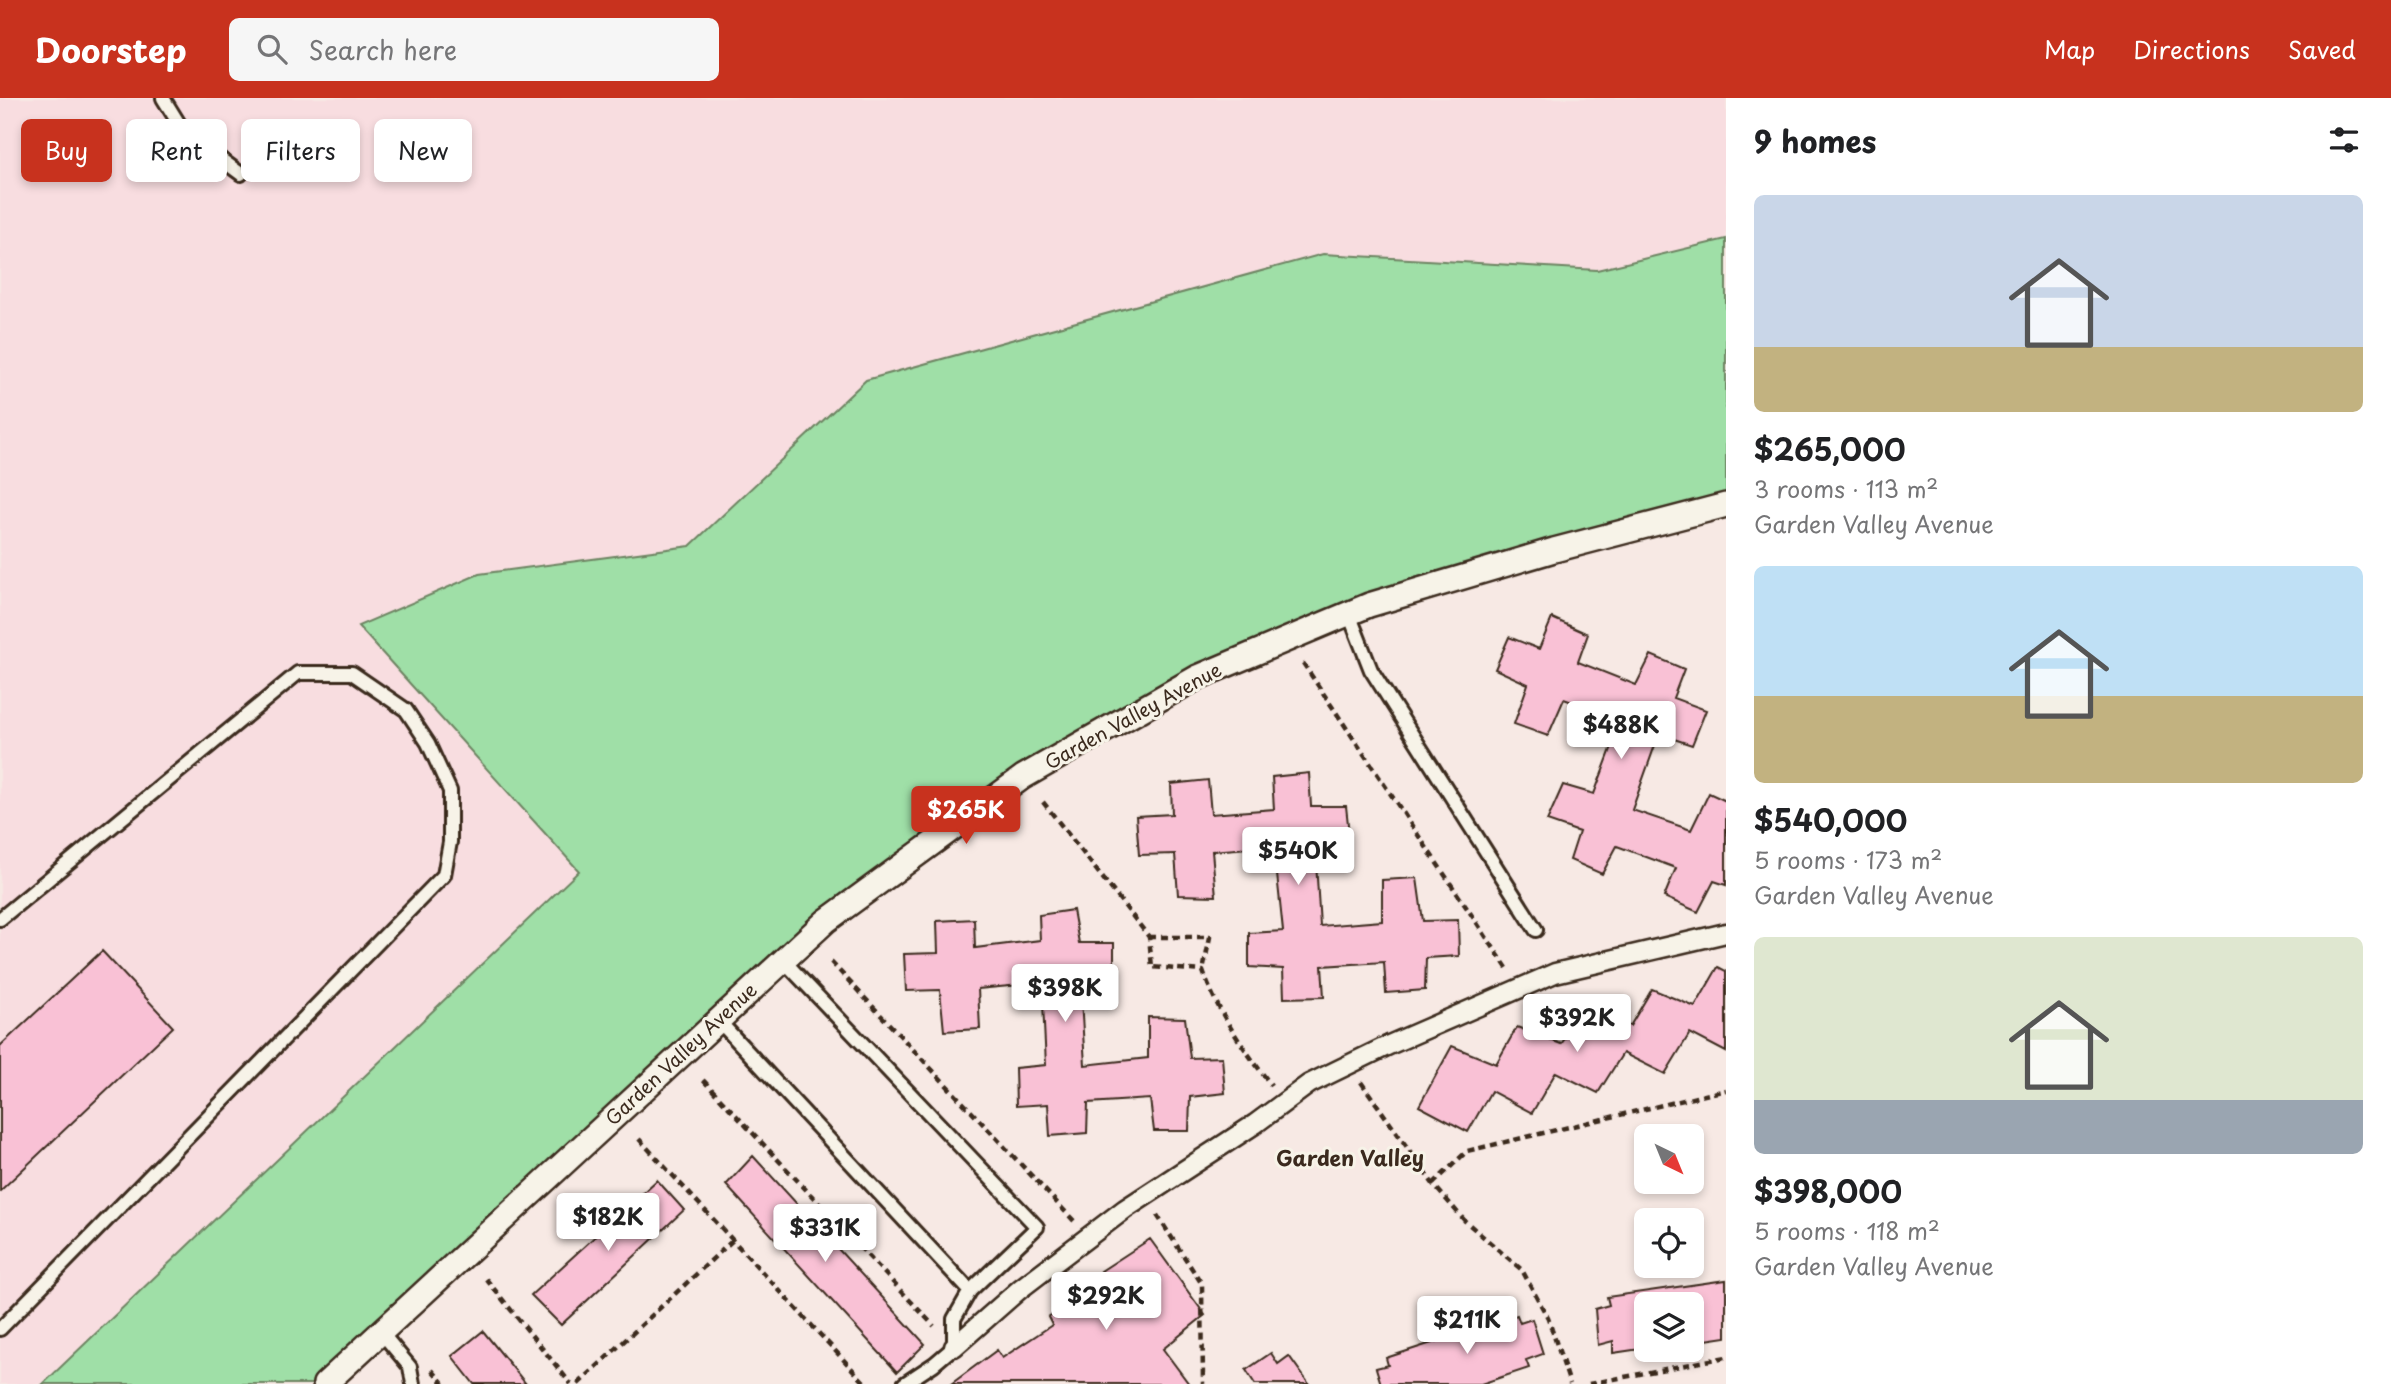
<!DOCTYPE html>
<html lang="en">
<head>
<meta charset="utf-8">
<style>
	:root { --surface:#fff; --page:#f6f6f6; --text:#202124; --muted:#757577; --accent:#c8321e }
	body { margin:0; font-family:"Playpen Sans",sans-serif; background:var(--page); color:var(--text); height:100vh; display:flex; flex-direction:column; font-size:26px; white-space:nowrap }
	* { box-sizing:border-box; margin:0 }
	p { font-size:23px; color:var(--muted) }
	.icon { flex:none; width:38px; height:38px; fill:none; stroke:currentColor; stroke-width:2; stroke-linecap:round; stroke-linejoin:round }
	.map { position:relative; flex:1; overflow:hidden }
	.sheet { display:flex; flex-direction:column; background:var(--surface); width:665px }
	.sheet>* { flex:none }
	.hud { position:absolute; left:21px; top:21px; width:665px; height:63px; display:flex; gap:14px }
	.needle { width:46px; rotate:137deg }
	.controls { position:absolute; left:1634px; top:1026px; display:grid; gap:14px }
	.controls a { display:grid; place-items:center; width:70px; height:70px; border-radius:10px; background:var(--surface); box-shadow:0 4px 10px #0003; font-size:35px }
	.price { position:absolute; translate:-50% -60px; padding:0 16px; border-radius:7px; background:#fff; color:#222; font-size:23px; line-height:46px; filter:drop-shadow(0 2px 4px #0008) }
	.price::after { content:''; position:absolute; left:50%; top:42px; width:21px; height:16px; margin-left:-10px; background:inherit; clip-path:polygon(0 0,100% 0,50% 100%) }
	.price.current { background:var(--accent); color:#fff }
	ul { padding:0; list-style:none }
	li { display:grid; align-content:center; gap:14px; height:371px; padding:0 28px }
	li span { display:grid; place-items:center; height:217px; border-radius:10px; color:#555 }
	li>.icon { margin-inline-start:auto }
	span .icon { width:126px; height:126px; fill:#fffc; stroke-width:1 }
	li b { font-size:30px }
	h2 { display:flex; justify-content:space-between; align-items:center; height:84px; padding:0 28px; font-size:30px }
	.pill { padding:0 24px; border-radius:10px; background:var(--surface); box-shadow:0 4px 10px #0003; font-size:24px; line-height:63px }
	.pill.current { background:var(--accent); color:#fff }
	header { display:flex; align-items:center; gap:42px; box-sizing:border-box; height:98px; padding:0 35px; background:var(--accent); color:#fff }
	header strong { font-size:33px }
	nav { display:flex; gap:38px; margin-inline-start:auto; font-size:24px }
	.search { width:490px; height:63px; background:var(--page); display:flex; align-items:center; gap:18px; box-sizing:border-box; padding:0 24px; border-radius:10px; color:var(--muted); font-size:26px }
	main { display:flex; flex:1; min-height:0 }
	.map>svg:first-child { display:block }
	.built { fill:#f8dde0 }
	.green { fill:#9fdfa7; stroke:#6d8462; stroke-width:2 }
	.building { fill:#f9c1d5; stroke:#3b2a1e; stroke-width:2 }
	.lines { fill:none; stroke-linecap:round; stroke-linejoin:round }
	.service-casing { stroke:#3b2a1e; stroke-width:18 }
	.pedestrian-casing { stroke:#3b2a1e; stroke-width:23 }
	.minor-casing { stroke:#3b2a1e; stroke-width:28 }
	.path { stroke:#3b2a1e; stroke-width:4.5; stroke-dasharray:7 5; stroke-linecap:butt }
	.service { stroke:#f7f3e8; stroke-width:12 }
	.pedestrian { stroke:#f7f3e8; stroke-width:18 }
	.minor { stroke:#f7f3e8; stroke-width:23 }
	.labels { text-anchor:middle; stroke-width:6; stroke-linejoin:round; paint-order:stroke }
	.street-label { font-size:19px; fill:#3b2a1e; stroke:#f7f3e8 }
	.neighbourhood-label { font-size:21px; font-weight:bold; fill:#3b2a1e; stroke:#f7f3e8 }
</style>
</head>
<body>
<header>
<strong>Doorstep</strong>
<div class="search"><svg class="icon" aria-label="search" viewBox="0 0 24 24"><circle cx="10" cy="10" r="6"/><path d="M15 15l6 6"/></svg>Search here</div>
<nav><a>Map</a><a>Directions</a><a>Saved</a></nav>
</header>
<main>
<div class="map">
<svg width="1726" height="1286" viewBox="0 0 1726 1286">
	<rect width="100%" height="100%" fill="#f7e9e4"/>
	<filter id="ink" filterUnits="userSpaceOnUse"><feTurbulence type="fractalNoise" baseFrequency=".0143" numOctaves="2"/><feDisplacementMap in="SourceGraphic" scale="14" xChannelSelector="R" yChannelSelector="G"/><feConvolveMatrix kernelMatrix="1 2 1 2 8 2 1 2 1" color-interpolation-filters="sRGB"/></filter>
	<g filter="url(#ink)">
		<path class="built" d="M 0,0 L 1726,0 L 1726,141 L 1597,172 L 1323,156 L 866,282 L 690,448 L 479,476 L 359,528 L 580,772 L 43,1286 L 0,1286 Z"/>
		<path class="green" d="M 1726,141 L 1726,407 L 1554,452 L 1198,579 L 1023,679 L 826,823 L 325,1286 L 43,1286 L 579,773 L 358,528 L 479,476 L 690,448 L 866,282 L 1323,156 L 1597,172 Z"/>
		<path class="building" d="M 1552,520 L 1588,536 L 1578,564 L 1636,587 L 1651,557 L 1684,571 L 1673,600 L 1706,612 L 1692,647 L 1659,636 L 1632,712 L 1691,732 L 1709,695 L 1726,703 L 1726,787 L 1714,783 L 1698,814 L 1664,799 L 1676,770 L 1617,748 L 1602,776 L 1570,762 L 1579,734 L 1547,723 L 1563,687 L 1594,696 L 1622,622 L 1564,601 L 1548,638 L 1514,626 L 1528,586 L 1495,571 L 1509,539 L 1539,551 Z
			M 1309,675 L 1311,708 L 1346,708 L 1350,745 L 1315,748 L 1320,828 L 1382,823 L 1382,782 L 1417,780 L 1423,823 L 1458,822 L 1459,858 L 1426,860 L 1425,892 L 1386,895 L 1384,864 L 1322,868 L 1324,899 L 1284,900 L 1283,871 L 1249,869 L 1249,835 L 1283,833 L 1274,748 L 1212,753 L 1216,798 L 1178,797 L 1175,756 L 1139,757 L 1136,718 L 1172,716 L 1171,686 L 1208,682 L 1211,716 L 1274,711 L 1272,679 Z
			M 1073,812 L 1079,845 L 1114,845 L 1114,880 L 1080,885 L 1085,967 L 1148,960 L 1148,919 L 1185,920 L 1190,960 L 1222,959 L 1225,995 L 1190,999 L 1189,1033 L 1154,1033 L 1150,1001 L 1088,1005 L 1087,1035 L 1050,1038 L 1048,1006 L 1016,1008 L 1015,970 L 1046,967 L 1042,885 L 978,891 L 980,931 L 944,933 L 940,892 L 906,893 L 904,856 L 938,855 L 937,823 L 974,821 L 975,850 L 1040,842 L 1039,817 Z
			M 102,853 L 173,929 L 0,1093 L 0,948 Z
			M 1718,869 L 1726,873 L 1726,954 L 1690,935 L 1665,976 L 1623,955 L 1598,995 L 1556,974 L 1532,1015 L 1491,993 L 1468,1034 L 1419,1008 L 1452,948 L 1496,966 L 1517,929 L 1561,946 L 1588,909 L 1630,928 L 1652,891 L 1695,909 Z
			M 753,1058 L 925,1246 L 897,1274 L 726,1087 Z
			M 657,1082 L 684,1112 L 561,1227 L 531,1197 Z
			M 1150,1141 L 1205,1217 L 1163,1251 L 1189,1286 L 951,1286 L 997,1252 L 1002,1260 L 1052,1227 L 1048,1219 L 1080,1197 L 1084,1203 L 1109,1185 L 1101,1173 Z
			M 1726,1182 L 1726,1239 L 1692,1244 L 1692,1206 L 1647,1206 L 1647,1250 L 1613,1255 L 1613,1243 L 1598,1247 L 1595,1211 L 1609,1207 L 1607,1199 Z
			M 1517,1217 L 1520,1225 L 1532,1221 L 1543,1256 L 1526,1262 L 1529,1270 L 1481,1286 L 1381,1286 L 1376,1270 L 1388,1267 L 1386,1260 Z
			M 483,1233 L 526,1286 L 474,1286 L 452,1258 Z
			M 1271,1255 L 1278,1266 L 1289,1258 L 1309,1286 L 1255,1286 L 1246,1272 Z"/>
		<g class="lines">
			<defs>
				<path id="service" d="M 163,0 L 184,34 L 241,76
					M 1349,516 L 1371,572 L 1536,832
					M 0,821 L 298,575 L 352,575 L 406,612 L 428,645 L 450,693 L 450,744 L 444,777 L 0,1231
					M 718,922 L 970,1193 L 1037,1129 L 783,862
					M 381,1234 L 410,1269 L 413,1286
					M 904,1286 L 934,1266 L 954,1249 L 954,1221 L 970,1193"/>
				<path id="pedestrian" d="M 954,1249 L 1020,1191 L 1125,1111 L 1255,1026 L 1309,986 L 1389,947 L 1555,875 L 1726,835"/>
				<path id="minor" d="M 325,1286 L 826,823 L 1023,679 L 1198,579 L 1369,507 L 1554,452 L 1726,407"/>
			</defs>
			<use href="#service" class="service-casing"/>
			<use href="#pedestrian" class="pedestrian-casing"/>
			<use href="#minor" class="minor-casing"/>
			<path class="path" d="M 1303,565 L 1507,870
				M 1043,704 L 1149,839 L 1152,869 L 1203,873 C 1218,916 1244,951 1271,987
				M 1149,839 L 1210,839 L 1203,873
				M 831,864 L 1075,1124
				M 703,982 L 934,1228
				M 1361,984 L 1433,1086 L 1465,1123 L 1522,1172 L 1548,1220 L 1570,1286
				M 639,1041 L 866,1286
				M 1433,1086 L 1467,1053 L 1726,992
				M 1157,1117 L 1202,1186 L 1203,1286
				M 486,1181 L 571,1286
				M 432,1272 L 444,1286
				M 578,1286 L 733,1142
				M 1589,1286 L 1726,1259"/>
			<use href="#service" class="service"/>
			<use href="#pedestrian" class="pedestrian"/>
			<use href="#minor" class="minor"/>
		</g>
	</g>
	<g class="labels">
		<g class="street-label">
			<text transform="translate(1133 618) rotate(-29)" y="7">Garden Valley Avenue</text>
			<text transform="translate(681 956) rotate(-43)" y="7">Garden Valley Avenue</text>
		</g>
		<g class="neighbourhood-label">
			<text x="1350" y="1068">Garden Valley</text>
		</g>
	</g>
</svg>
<div class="controls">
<a><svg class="needle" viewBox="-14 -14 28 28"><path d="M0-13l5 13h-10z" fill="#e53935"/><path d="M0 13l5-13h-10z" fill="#757577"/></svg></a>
<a><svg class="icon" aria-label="locate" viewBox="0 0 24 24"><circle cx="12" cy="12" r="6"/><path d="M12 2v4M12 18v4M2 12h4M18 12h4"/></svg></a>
<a><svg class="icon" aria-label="layers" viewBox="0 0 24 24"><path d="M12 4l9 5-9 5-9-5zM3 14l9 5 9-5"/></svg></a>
</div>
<b class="price" style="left:1621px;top:663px">$488K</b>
<b class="price current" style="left:966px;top:748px">$265K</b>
<b class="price" style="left:1298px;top:789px">$540K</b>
<b class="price" style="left:1065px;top:926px">$398K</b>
<b class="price" style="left:1577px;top:956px">$392K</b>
<b class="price" style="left:608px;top:1155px">$182K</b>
<b class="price" style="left:825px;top:1166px">$331K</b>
<b class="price" style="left:1106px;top:1234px">$292K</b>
<b class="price" style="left:1467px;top:1258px">$211K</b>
<div class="hud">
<a class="pill current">Buy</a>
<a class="pill">Rent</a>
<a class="pill">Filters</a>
<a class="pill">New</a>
</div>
</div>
<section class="sheet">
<h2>9 homes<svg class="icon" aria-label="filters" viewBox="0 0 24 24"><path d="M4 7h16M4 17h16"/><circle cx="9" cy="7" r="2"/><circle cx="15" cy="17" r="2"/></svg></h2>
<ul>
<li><span style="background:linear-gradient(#c9d6e8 70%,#c2b280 0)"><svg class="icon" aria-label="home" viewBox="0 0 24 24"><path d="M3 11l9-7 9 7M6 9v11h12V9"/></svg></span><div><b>$265,000</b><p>3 rooms · 113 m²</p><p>Garden Valley Avenue</p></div></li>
<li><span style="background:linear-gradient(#bfe0f5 60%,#c2b280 0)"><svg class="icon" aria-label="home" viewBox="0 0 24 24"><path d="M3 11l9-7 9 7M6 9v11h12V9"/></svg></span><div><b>$540,000</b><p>5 rooms · 173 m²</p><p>Garden Valley Avenue</p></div></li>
<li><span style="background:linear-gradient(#dfe7d0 75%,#9aa5b1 0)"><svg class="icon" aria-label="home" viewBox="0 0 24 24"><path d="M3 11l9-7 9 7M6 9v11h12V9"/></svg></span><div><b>$398,000</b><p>5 rooms · 118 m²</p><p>Garden Valley Avenue</p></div></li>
</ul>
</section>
</main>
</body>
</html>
